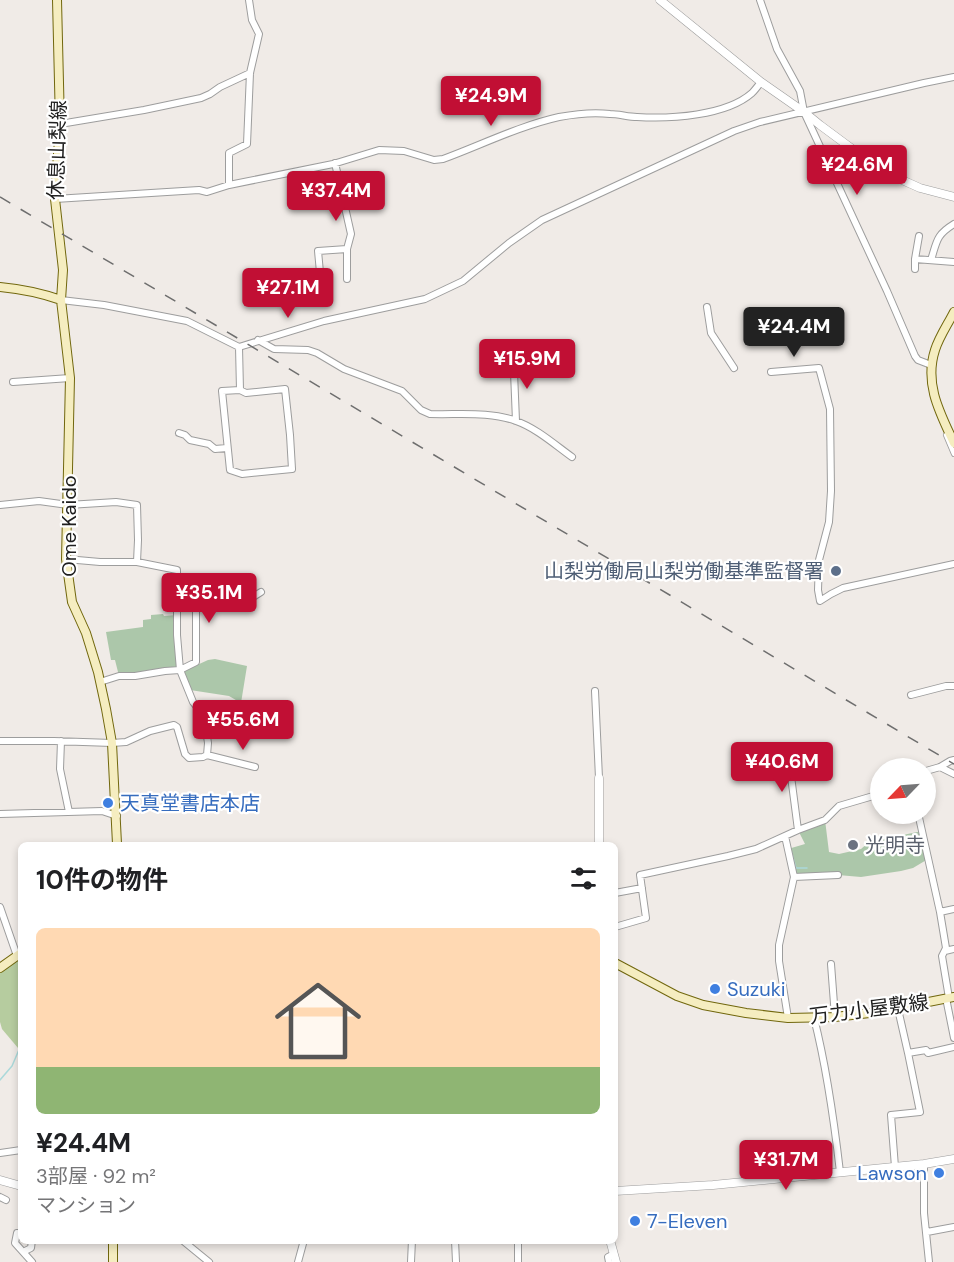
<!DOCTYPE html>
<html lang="ja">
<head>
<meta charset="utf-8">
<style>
	:root { --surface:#fff; --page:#f6f6f6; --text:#202124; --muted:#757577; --accent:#c10f34 }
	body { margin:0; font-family:"DM Sans","Noto Sans JP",sans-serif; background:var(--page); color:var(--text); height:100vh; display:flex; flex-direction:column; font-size:22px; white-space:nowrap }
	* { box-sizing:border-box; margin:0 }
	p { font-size:20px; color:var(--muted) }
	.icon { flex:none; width:33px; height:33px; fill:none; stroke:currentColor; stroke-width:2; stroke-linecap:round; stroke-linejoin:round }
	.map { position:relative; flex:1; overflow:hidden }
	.details { position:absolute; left:18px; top:842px; width:600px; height:402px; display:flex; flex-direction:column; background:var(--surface); border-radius:9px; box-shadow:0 3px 9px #0003 }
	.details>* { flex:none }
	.needle { width:39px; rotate:245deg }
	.controls { position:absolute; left:870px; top:758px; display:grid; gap:12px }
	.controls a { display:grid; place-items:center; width:66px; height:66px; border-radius:50%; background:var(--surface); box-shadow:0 3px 9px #0003; font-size:30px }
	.price { position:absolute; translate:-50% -51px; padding:0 14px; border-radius:6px; background:var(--accent); color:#fff; font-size:20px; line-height:39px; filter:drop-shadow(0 2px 3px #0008) }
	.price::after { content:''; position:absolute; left:50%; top:36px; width:18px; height:14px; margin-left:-9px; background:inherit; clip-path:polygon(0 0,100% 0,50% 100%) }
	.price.active { background:#222; color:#fff }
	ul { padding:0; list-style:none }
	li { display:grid; align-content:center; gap:12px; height:318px; padding:0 18px }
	li span { display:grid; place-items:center; height:186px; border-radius:9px; color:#555 }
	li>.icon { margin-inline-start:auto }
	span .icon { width:108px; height:108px; fill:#fffc; stroke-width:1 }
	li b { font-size:26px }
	h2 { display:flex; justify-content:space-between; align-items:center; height:72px; padding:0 18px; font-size:26px }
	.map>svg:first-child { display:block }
	.forest { fill:#b6cc9f }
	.cemetery { fill:#acc7aa }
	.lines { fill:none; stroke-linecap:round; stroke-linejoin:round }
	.stream { stroke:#abd9da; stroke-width:1.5 }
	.pedestrian-casing { stroke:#9d9d9d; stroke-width:6 }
	.minor-casing { stroke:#9d9d9d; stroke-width:8 }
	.tertiary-casing { stroke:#9d9d9d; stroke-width:9 }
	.secondary-casing { stroke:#71670d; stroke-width:10 }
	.pedestrian { stroke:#fff; stroke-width:4.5 }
	.minor { stroke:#fff; stroke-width:6 }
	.tertiary { stroke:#fff; stroke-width:8 }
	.secondary { stroke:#f5edc0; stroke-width:8 }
	.rail { stroke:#6e6e6e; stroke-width:1.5; stroke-dasharray:12 12; stroke-linecap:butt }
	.service-dot { fill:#5c6f8a; stroke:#fff; stroke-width:2 }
	.shop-dot { fill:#3f7fe0; stroke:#fff; stroke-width:2 }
	.worship-dot { fill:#6b7280; stroke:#fff; stroke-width:2 }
	.labels { text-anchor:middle; stroke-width:4.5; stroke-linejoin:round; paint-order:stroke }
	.street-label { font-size:20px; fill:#202020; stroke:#fff }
	.service-label { font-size:20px; fill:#4e5e75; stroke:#fff; text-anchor:end }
	.shop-label { font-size:20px; fill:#366cbe; stroke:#fff; text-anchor:start }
	.worship-label { font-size:20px; fill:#5b616d; stroke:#fff; text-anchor:start }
</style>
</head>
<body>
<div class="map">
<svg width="954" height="1262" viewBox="0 0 954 1262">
	<rect width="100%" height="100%" fill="#f0ebe7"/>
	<path class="forest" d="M 17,956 L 21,963 L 21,1044 L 18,1048 L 2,1029 L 0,1022 L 0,968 Z"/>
	<path class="cemetery" d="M 163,614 L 164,616 L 177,615 L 181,667 L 119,676 L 115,660 L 111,660 L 106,632 L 143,627 L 143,620 L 151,619 L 151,615 Z
		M 215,659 L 247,666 L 241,703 L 229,696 L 190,690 L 184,671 L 208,660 Z
		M 825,820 L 829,852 L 839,854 L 861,849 L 869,842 L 922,831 L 928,859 L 913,868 L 901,871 L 861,877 L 838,875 L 794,877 L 788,849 L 805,844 L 798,830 Z"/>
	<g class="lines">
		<path class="stream" d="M 790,847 L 796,868 L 807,868
			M 0,1080 L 12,1066 L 21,1045"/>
		<defs>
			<path id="pedestrian" d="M 946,435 L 954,454"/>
			<path id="minor" d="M 760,0 L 777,49 L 800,91 L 804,112 L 887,291 L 915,356 L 918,360 L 931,365
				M 60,124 L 144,110 L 201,98 L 210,94 L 220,87 L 250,73
				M 335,163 L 351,234 L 347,249 L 347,279
				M 229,185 L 229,153 L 247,144 L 250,73 L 259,34 L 252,20 L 249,0
				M 55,199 L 199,190 L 207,192 L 229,185 L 333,164 L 379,150 L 404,151 L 434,160 L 443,159 C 481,145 519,126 559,117 C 575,114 594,112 610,114 C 619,114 628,117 637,117 C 670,119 726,116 752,93 C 755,90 758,86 761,82
				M 919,236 L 915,259 L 954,262
				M 931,260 C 937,241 936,235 954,224
				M 915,269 L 915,259
				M 321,283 L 318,251 L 347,249
				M 61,300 L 104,305 L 187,321 L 239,347 L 324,321 L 425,299 L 463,281 L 509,243 L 542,220 L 734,131 L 760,122 L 924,83 L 954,77
				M 707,307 L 711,333 L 734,368
				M 258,340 L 274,349 L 308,350 L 317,353 L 344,369 L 402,391 L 421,410 L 430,414 C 458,415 490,411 516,421 C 536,428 554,444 572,457
				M 239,347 L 240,390
				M 771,372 L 819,368 L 830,409 L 831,491 L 829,522 L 819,560 L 818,590 L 820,601 L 831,594 L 843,588 L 954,564
				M 13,382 L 70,378
				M 285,389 L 290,435 L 292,469 L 242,474 L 230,470 L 222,391 L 240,390 L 246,393 Z
				M 516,421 L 514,372 L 516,367 L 541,362
				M 179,433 L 185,435 L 190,440 L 209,444 L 215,449 L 227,448
				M 0,505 L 39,501 L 68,505 L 116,502 L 137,505 L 138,540 L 137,562
				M 66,559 L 100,562 L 137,562 L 177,570 L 177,635 L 180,670 L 193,702 L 204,716 L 208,743 L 207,755
				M 100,682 L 119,676 L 135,676 L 165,671 L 180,670 L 196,662 L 196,607 L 235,606 L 236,596 L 253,597 L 261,592
				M 595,691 L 599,778
				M 911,695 L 946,686 L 954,686
				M 0,741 L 54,741 L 112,743 L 126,742 L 150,731 L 174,725 L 177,727 L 185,754 L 189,758 L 203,757 L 207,755 L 255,767
				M 61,741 L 60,769 L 69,812
				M 788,753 L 798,830
				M 940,767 L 954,774
				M 926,771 L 940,767 L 950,761 L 954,760
				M 918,813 L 940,912 L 946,948 L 942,956 L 949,998
				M 0,814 L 102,811 L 117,816
				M 785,836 L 794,877 L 779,945 L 779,961 L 788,1018
				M 794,877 L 838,875
				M 615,893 L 642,888
				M 0,907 L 17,956
				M 940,912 L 954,909
				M 615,927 L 646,918 L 640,875 L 728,856 L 756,849 L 798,830 L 825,820 L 839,806 L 880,794
				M 945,951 L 954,949
				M 831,964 L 835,1017
				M 946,998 L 954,1038
				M 898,1009 L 908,1053 L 926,1050 L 928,1053 L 954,1047
				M 814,1018 C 827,1069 834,1120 840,1172
				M 0,1153 L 21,1150
				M 924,1164 L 924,1213 L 929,1262
				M 895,1167 L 891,1115 L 920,1112 L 908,1053
				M 0,1197 L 6,1200
				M 927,1232 L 954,1227
				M 17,1233 L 15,1243 L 32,1262
				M 182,1240 L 209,1262
				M 455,1240 L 456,1262
				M 518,1240 L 518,1262
				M 23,1252 L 31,1248 L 32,1240
				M 298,1262 L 304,1240
				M 411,1262 L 412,1240
				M 609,1262 L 608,1257 L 614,1254"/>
			<path id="tertiary" d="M 660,0 L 761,82 L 804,112 L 820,125 L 882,171 L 920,188 L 954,197
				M 599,778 L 599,844
				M 0,1180 L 21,1186
				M 615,1191 L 713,1185 L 924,1164 L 954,1159
				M 610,1240 L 616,1262"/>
			<path id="secondary" d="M 57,0 L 60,124 L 55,199 L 63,270 L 61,300 L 70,378 L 66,559 L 72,602 L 86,633 L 98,672 L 106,709 L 112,743 L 117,844
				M 0,287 C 21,289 41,293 61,300
				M 954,312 C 948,324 939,337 935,350 C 924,384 940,413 954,443
				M 615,963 L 677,996 L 703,1005 L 746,1013 L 788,1018 L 835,1017 L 878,1012 L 954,997
				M 0,968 L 21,953
				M 113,1262 L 113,1240"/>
		</defs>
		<use href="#pedestrian" class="pedestrian-casing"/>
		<use href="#minor" class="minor-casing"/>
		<use href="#tertiary" class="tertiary-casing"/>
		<use href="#secondary" class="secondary-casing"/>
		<use href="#pedestrian" class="pedestrian"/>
		<use href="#minor" class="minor"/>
		<use href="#tertiary" class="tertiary"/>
		<use href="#secondary" class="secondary"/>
		<path class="rail" d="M 0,197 L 954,764"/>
	</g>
	<circle class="service-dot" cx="836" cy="571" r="6"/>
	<g class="shop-dot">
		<circle cx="108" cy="803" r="6"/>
		<circle cx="715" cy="989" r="6"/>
		<circle cx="939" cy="1173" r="6"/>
		<circle cx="635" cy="1221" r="6"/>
	</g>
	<circle class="worship-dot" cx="853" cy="845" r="6"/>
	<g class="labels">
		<g class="street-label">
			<text transform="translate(57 150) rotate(-88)" y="7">休息山梨線</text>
			<text transform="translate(69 526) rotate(-90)" y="7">Ome Kaido</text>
			<text transform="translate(869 1009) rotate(-7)" y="7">万力小屋敷線</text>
		</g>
		<g class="service-label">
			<text x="824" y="578">山梨労働局山梨労働基準監督署</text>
		</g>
		<g class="shop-label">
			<text x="120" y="810">天真堂書店本店</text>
			<text x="727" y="996">Suzuki</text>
			<text x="927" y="1180" text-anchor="end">Lawson</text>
			<text x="647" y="1228">7-Eleven</text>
		</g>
		<g class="worship-label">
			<text x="865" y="852">光明寺</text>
		</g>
	</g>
</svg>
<div class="controls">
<a><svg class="needle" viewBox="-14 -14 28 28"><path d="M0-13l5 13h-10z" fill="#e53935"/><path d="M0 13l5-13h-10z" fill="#757577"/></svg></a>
</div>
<b class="price" style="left:491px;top:127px">¥24.9M</b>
<b class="price" style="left:857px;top:196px">¥24.6M</b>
<b class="price" style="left:336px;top:222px">¥37.4M</b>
<b class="price" style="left:288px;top:319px">¥27.1M</b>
<b class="price active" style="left:794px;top:358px">¥24.4M</b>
<b class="price" style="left:527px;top:390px">¥15.9M</b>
<b class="price" style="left:209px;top:624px">¥35.1M</b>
<b class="price" style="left:243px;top:751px">¥55.6M</b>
<b class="price" style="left:782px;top:793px">¥40.6M</b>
<b class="price" style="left:786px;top:1191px">¥31.7M</b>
<section class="details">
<h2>10件の物件<svg class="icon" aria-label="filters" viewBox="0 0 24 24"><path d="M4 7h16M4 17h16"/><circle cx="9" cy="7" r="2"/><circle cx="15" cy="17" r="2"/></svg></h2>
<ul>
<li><span style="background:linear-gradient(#ffd9b3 75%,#8fb573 0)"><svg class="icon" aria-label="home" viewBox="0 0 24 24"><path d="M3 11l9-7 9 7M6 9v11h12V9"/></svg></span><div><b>¥24.4M</b><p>3部屋 · 92 m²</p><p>マンション</p></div></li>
</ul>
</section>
</div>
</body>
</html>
